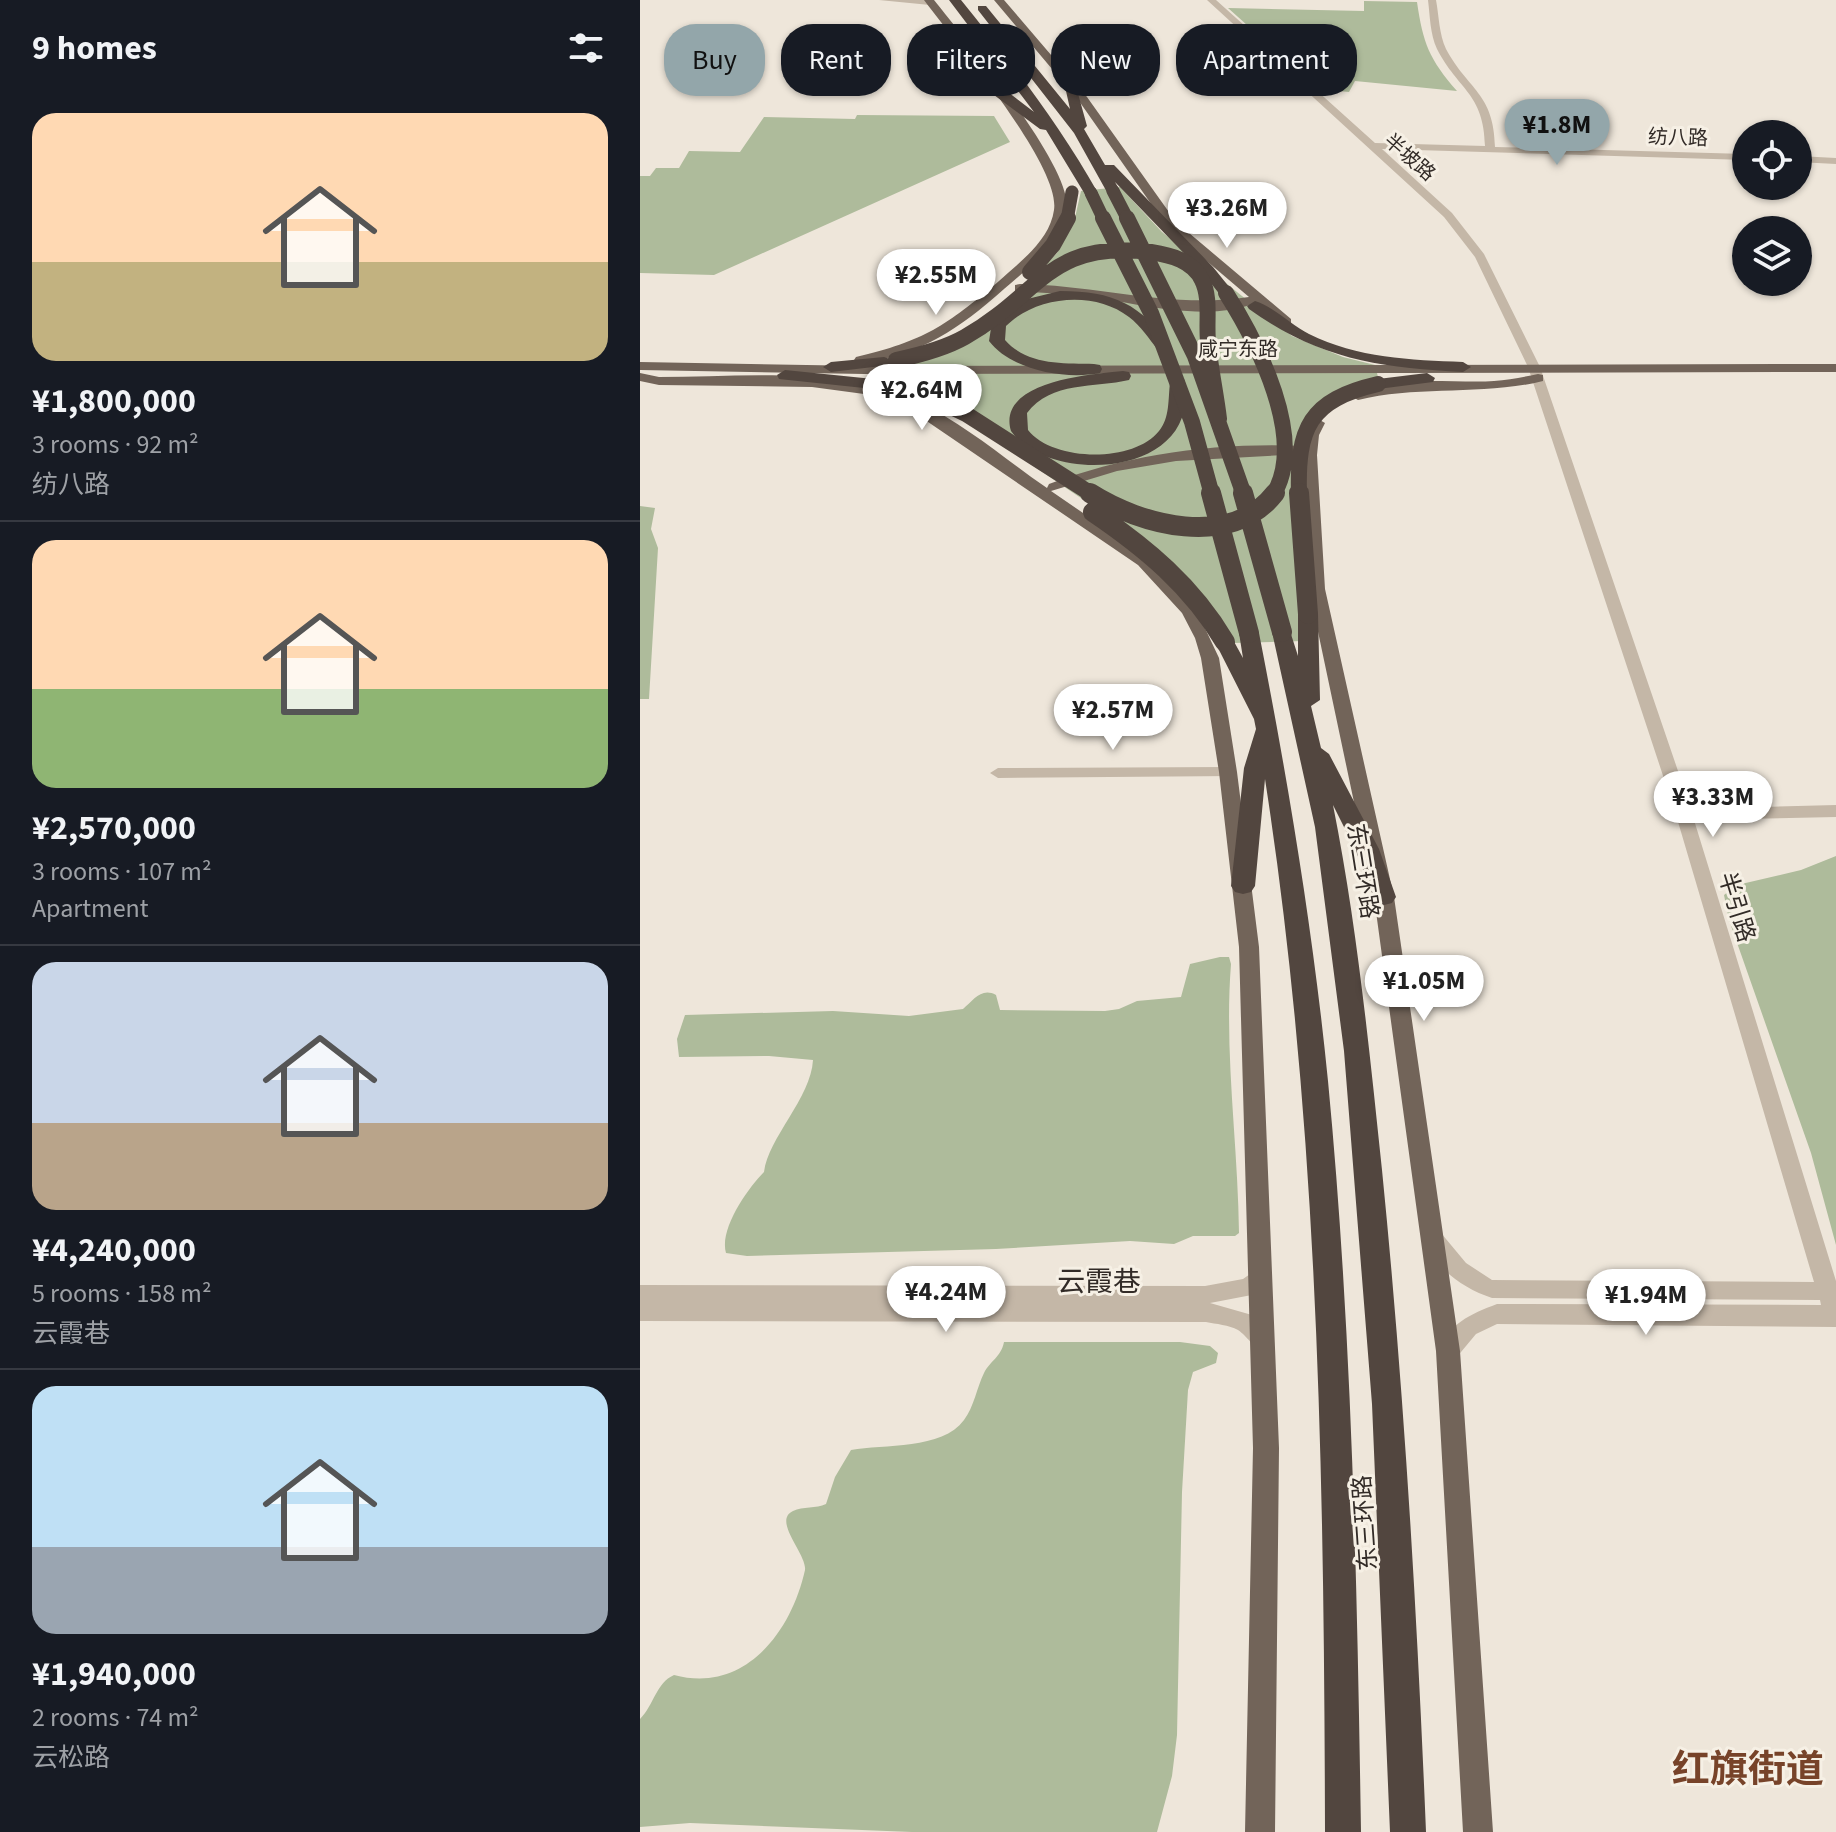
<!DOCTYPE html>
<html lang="en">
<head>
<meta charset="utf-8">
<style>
	:root { --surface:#171b24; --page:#20242c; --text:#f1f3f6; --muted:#9ea1a6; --line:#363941; --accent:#93a6aa }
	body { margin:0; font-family:"Source Sans 3","Noto Sans SC",sans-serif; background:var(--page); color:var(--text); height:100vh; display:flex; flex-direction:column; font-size:30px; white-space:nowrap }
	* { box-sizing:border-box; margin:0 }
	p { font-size:26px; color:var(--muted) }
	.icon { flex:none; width:44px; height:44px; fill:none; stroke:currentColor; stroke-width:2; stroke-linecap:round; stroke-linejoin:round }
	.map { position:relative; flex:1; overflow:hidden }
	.drawer { display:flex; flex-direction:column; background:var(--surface); width:640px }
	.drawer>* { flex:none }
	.top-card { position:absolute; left:24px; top:24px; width:760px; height:72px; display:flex; gap:16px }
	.tools { position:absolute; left:1092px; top:120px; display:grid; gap:16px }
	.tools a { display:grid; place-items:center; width:80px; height:80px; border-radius:50%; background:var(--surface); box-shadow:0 2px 6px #0004; font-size:40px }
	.price { position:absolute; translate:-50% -68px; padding:0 18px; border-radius:28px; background:#fff; color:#222; font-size:26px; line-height:52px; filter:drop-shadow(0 2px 4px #0008) }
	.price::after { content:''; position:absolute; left:50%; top:48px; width:24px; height:18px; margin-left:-12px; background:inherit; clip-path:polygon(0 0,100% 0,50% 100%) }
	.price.on { background:var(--accent); color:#111 }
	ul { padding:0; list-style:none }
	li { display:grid; align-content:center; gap:16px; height:424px; padding:0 32px }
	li+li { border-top:2px solid var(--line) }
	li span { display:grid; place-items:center; height:248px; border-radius:24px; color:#555 }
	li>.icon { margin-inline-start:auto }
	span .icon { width:144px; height:144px; fill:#fffc; stroke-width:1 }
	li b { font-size:34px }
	h2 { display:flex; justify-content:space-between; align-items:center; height:96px; padding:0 32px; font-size:34px }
	.pill { padding:0 28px; border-radius:32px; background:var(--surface); box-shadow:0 2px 6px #0004; font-size:28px; line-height:72px }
	.pill.on { background:var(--accent); color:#111 }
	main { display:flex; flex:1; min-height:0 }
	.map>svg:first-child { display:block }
	.green { fill:#aebb9b }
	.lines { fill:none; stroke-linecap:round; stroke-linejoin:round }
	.minor { fill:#c4b7a7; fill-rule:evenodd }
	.major { fill:#726459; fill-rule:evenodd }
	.highway { fill:#52463f; fill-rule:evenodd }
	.highway-bridge-far2 { stroke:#52463f; stroke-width:13 }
	.highway-bridge-far1 { stroke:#52463f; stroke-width:16 }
	.highway-bridge { stroke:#52463f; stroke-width:20 }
	.labels { text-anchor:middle; stroke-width:6; stroke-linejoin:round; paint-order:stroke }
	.far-street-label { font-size:20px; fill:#322b27; stroke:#f6f0e5 }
	.street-label { font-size:24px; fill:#322b27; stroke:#f6f0e5 }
	.near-street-label { font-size:28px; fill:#322b27; stroke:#f6f0e5 }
	.near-district-label { font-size:38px; font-weight:bold; fill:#774329; stroke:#f6f0e5 }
</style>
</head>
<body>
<main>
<section class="drawer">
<h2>9 homes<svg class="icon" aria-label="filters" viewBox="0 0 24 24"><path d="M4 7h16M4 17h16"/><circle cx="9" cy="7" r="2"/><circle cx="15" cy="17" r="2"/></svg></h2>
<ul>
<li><span style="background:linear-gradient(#ffd9b3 60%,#c2b280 0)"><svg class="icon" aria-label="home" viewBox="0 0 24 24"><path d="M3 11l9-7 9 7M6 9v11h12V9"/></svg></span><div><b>¥1,800,000</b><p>3 rooms · 92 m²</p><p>纺八路</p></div></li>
<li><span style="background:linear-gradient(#ffd9b3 60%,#8fb573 0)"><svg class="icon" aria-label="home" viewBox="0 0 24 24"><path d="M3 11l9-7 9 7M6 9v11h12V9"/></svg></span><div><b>¥2,570,000</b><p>3 rooms · 107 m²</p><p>Apartment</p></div></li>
<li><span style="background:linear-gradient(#c9d6e8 65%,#b9a48a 0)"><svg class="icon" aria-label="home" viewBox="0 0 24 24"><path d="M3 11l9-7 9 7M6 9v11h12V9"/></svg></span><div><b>¥4,240,000</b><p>5 rooms · 158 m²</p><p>云霞巷</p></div></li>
<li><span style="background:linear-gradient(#bfe0f5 65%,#9aa5b1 0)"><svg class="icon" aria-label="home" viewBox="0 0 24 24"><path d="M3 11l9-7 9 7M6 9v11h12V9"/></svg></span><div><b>¥1,940,000</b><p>2 rooms · 74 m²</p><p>云松路</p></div></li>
</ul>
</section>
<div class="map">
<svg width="1196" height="1832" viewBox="0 0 1196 1832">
	<rect width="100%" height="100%" fill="#eee6da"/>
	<path class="green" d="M 724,1 L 777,2 C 783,43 789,59 817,91 L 715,81 L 709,92 L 678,89 L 588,8 L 724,11 Z
		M 217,115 L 354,116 L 370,142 L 74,275 L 0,273 L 0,176 L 10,176 L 16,168 L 39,168 L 49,151 L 100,152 L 124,117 L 215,119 Z
		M 480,187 L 522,232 L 652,336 L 703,357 L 735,365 L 739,381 L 675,408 L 663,641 L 593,643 L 506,542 L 346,434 L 266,385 L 237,379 L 243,367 L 310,349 L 403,268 L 417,253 L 434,222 L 441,191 Z
		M 0,506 L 15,508 L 11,529 L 18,548 L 9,699 L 0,699 Z
		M 1196,856 L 1196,1245 L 1171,1153 L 1089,920 L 1084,895 L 1097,885 L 1161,870 Z
		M 580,957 L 589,957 L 591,964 C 584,1054 598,1143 599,1233 L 595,1236 L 553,1236 L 534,1244 L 490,1241 L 356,1249 L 107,1256 L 86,1253 C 79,1229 108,1188 124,1172 C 128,1138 171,1098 173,1060 L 129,1056 L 39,1057 L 37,1039 L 45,1015 L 193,1011 L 269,1016 L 323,1009 C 333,1001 341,987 356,995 L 360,1010 L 465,1011 L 479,1009 L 497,1001 L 541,997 L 550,964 Z
		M 364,1342 L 540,1342 L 570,1346 L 578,1353 L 576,1363 L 553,1372 L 548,1390 L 542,1492 L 537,1735 L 532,1776 L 517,1832 L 272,1832 L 50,1823 L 0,1827 L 0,1719 C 14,1705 16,1683 34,1675 C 104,1694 151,1633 165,1570 C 167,1554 132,1521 153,1511 C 163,1506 176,1509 186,1504 L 195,1477 L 211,1450 C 244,1444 302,1450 324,1420 C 334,1407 337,1387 344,1373 C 350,1361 361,1357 364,1342 Z"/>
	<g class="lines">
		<path class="minor" d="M 239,0 L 292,0 L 294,2 L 290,5 Z
			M 567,0 L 576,0 L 735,143 L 845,146 C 844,93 818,90 797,49 C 790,34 790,16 788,0 L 796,0 C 799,16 799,34 806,49 C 828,90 854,93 855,147 L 1106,154 L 1106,160 L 742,149 L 812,213 L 844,254 L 900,367 L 1051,809 L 1196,805 L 1196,817 L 1054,820 L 1196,1281 L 1196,1327 L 857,1324 L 836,1334 L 816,1358 L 808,1361 L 800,1358 L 797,1351 C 809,1324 830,1314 857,1304 L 1181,1305 L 1180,1300 L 852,1298 C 822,1288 797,1269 782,1239 L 785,1233 L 793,1230 L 801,1233 L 826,1263 L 852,1280 L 1174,1282 L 1036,815 L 888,367 L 835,257 L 804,217 Z
			M 1158,156 L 1196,158 L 1196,164 L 1158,162 Z
			M 588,767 L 594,768 L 596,772 L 594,776 L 358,778 L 350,773 L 358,768 Z
			M 620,1267 L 628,1269 L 631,1276 L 617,1294 L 570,1303 L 612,1315 L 633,1339 L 630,1346 C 613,1352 610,1338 598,1330 C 589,1325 576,1324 566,1322 L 0,1321 L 0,1285 L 565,1286 L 603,1279 Z"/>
		<path class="major" d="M 284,0 L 294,0 C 324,38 431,164 427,209 C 423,242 387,269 364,289 C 318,330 283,353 221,364 L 214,360 L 216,357 C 284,341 306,326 359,281 C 380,262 410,240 414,210 C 421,165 313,39 284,0 Z
			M 354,0 L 364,0 L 447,97 L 536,222 L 651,319 L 651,325 L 641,325 L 615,303 C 564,324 490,301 437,295 C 417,292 395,294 375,291 L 375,285 L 380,284 C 458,285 531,309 609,297 L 528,228 L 439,101 Z
			M 0,362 L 225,366 L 1196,364 L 1196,372 L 225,374 L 0,370 Z
			M 0,373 L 19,377 C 103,377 201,365 280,403 C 325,424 366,460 407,488 L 409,484 C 489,454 578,442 664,446 L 665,435 L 673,420 L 678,419 L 685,423 L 679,435 L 677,455 L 685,589 L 754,897 L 820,1351 L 853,1832 L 823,1832 L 796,1351 L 734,897 L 669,589 L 663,454 L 536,461 L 477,471 L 411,491 L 510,559 L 555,607 L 579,658 L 597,772 L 619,947 L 639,1448 L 635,1832 L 605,1832 L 613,1448 L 599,947 L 579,772 L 561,658 L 555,638 L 542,613 L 498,565 L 269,409 L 224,394 L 172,387 L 19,385 L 0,381 Z
			M 898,374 L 903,375 L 903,381 C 842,396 779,385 718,400 L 711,396 C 740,373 817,384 854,381 C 869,380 883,377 898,374 Z"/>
		<path class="highway" d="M 309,0 L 321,0 C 371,62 419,124 458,193 L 456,196 L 446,196 L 406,130 L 400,129 L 354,95 L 354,89 L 364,89 L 394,112 Z
			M 338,6 L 346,6 L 430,109 L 424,82 L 434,79 L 447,126 L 444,129 L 465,165 L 474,165 L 573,267 L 594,293 L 591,296 L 581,296 L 563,273 L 475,182 L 480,191 L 473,195 L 468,194 L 434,133 L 338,10 Z
			M 420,291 C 474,291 500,304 532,347 L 524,352 L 518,350 C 509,339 501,326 489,317 C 454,290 396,296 366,326 L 365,340 C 388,366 423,363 454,364 L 460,365 L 462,369 L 460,373 C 425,380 371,370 349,341 L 352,322 L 379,301 Z
			M 615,301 C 634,307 651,325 669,334 C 717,358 771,360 823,362 L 831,367 L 823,372 C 740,368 678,359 609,309 L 607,306 Z
			M 244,357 L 250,359 L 252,362 L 250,365 L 191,372 L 183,367 L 191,362 Z
			M 145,370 L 243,380 L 251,385 L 243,390 L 139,379 L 137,375 Z
			M 483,371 L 489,372 L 491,376 L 489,380 C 455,388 411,381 387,413 L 388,430 C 413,462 494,463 519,431 C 530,418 528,399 530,383 L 532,379 L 544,379 C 547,387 546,395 545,403 C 539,477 408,483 371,431 C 356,381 452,374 483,371 Z
			M 787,373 L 795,378 L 793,382 L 738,389 L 730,384 L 738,379 Z
			M 668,608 L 678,614 L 680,700 L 671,706 L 681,748 L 689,754 L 739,849 L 756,897 L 752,903 L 744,905 L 736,903 L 715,849 L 693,805 C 717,925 729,1047 742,1170 C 764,1390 777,1611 786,1832 L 750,1832 L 732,1404 L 704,1051 L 675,827 L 632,632 L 635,628 L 649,628 L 658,656 L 658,614 Z
			M 609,627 L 619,633 C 648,781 673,930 688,1081 C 712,1331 717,1581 721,1832 L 685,1832 C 684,1480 679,1127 625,779 L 615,886 L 611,892 L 603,894 L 595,892 L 591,886 L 604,768 L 616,729 L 614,719 L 575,642 L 578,638 L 592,638 L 603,658 L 599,633 Z"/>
		<path class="highway-bridge-far2" d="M 473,191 L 488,220
			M 451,193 L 464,220
			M 427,220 L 432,192"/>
		<path class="highway-bridge-far1" d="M 463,218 L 511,313 L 552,422 L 572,495
			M 487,218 L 555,356 L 604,495
			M 390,272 L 413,245 L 428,218
			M 586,293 C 617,342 668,440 633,495
			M 256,360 C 280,355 304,349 325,337 C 401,294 409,239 511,252 C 531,255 553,261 562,280 C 571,298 566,321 568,341 C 570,367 576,393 579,419
			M 243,385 L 297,400 L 326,414 L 453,495
			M 659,495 C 657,428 669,400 738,384"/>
		<path class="highway-bridge" d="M 450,493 C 500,525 591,550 635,493
			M 571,493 L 609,633
			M 603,493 L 642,632
			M 659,493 L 668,614
			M 453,512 C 506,548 552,586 585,642"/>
	</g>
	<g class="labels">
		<g class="far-street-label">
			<text transform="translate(1038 137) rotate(2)" y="7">纺八路</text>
			<text transform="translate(770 157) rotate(41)" y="7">半坡路</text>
			<text x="598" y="356">咸宁东路</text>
		</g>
		<g class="street-label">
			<text transform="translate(723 871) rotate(81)" y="8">东三环路</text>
			<text transform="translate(1097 907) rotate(73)" y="8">半引路</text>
			<text transform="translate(725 1523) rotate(-94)" y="8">东三环路</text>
		</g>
		<g class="near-street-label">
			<text x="459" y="1291">云霞巷</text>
		</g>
		<g class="near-district-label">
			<text x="1108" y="1782">红旗街道</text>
		</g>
	</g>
</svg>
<div class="tools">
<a><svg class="icon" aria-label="locate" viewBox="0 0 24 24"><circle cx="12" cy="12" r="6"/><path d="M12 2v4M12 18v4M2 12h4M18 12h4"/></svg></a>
<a><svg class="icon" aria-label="layers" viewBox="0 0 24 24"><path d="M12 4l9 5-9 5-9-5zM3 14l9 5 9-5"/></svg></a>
</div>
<b class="price on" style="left:917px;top:167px">¥1.8M</b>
<b class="price" style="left:587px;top:250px">¥3.26M</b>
<b class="price" style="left:296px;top:317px">¥2.55M</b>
<b class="price" style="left:282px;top:432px">¥2.64M</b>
<b class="price" style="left:473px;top:752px">¥2.57M</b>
<b class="price" style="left:1073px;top:839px">¥3.33M</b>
<b class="price" style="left:784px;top:1023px">¥1.05M</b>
<b class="price" style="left:306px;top:1334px">¥4.24M</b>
<b class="price" style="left:1006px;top:1337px">¥1.94M</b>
<div class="top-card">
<a class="pill on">Buy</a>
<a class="pill">Rent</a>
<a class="pill">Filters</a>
<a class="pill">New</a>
<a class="pill">Apartment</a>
</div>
</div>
</main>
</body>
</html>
